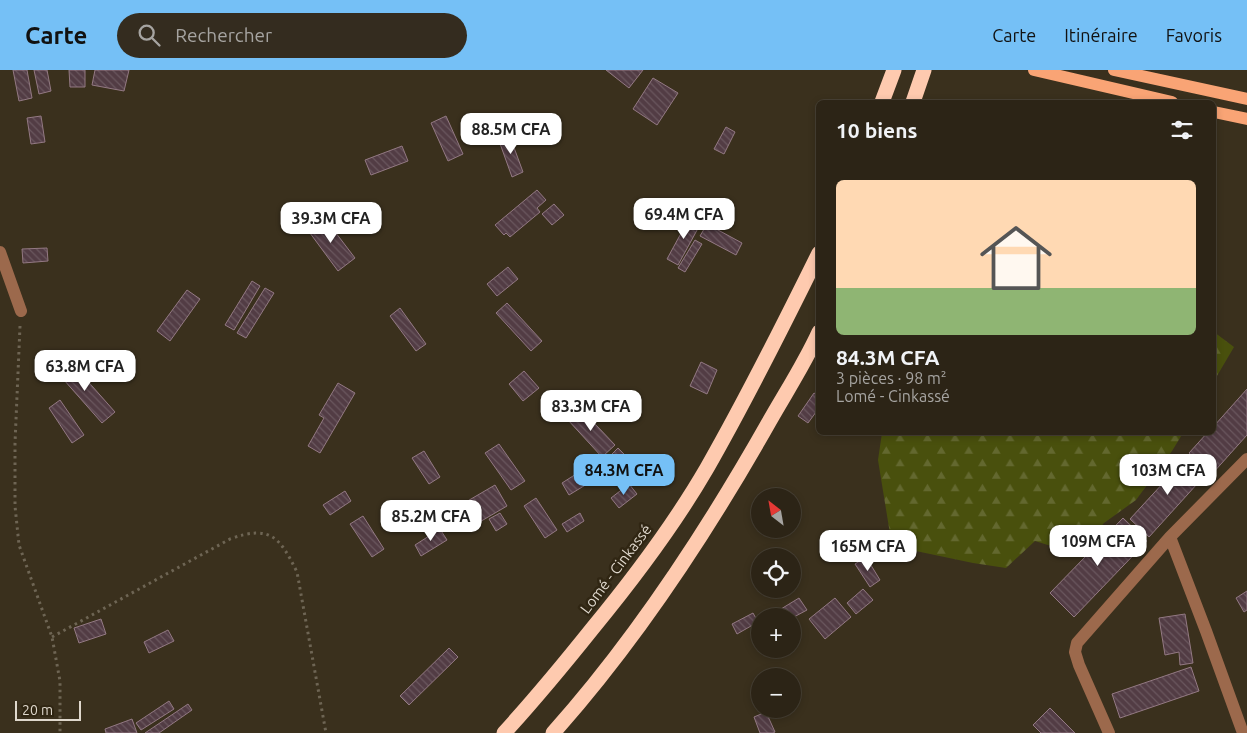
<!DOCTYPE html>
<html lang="fr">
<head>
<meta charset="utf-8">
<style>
	:root { --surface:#2c2416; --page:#342c1f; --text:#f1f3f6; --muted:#a6a4a1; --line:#484135; --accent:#75c0f6 }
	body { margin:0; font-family:Ubuntu,sans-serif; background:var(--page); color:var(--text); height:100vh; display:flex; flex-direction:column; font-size:19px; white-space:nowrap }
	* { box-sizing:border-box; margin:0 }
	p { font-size:16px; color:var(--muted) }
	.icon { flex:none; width:28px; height:28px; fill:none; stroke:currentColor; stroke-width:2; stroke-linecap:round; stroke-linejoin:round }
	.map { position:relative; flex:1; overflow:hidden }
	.side { position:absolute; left:816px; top:30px; width:400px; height:335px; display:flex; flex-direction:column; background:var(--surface); border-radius:8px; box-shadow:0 2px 8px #0003,0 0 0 1px var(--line) }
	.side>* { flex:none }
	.needle { width:32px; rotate:329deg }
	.buttons { position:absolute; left:751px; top:418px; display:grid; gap:10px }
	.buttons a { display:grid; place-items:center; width:50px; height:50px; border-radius:50%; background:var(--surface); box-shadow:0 2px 8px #0003,0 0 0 1px var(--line); font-size:25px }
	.scale { position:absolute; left:15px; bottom:12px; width:66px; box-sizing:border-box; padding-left:5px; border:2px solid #dfd8cd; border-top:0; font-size:14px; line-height:18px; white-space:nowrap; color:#dfd8cd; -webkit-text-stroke:4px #302613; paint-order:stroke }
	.price { position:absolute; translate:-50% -42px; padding:0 11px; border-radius:10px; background:#fff; color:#222; font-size:16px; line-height:32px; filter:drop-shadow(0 1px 2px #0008) }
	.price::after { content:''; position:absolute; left:50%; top:30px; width:15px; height:11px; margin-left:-8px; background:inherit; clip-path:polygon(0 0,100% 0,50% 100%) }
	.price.active { background:var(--accent); color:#111 }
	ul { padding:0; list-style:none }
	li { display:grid; align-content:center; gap:10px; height:265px; padding:0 20px }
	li+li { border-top:1px solid var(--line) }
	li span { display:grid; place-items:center; height:155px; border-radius:8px; color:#555 }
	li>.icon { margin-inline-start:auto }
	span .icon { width:90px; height:90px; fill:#fffc; stroke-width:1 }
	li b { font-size:21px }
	h2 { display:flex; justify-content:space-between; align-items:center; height:60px; padding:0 20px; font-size:21px }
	header { display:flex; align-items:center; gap:30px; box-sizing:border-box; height:70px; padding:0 25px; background:var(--accent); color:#111 }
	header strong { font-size:24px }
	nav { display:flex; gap:28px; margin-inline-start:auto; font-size:18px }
	.search { width:350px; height:45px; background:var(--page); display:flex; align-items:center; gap:12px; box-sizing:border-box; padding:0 18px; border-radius:28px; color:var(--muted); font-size:19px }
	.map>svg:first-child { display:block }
	.forest { fill:url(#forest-firs) }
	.building { fill:url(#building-back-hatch); stroke:#937983 }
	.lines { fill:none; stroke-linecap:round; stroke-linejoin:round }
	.path { stroke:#6e6554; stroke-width:3; stroke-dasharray:2.5 4; stroke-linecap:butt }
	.minor { stroke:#9c694c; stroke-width:12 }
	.major { stroke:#f9a475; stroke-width:12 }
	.highway { stroke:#fecaaf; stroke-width:15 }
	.labels { text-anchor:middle; stroke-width:5; stroke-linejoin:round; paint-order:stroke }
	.street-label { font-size:15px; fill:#dfd8cd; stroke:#302613 }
</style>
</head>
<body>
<header>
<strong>Carte</strong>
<div class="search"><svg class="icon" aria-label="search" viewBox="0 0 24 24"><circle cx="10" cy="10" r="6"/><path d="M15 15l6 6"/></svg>Rechercher</div>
<nav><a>Carte</a><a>Itinéraire</a><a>Favoris</a></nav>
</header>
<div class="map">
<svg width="1247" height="663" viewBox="0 0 1247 663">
	<defs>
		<pattern id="forest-firs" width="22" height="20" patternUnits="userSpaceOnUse" patternTransform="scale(1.25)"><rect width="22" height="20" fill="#49500d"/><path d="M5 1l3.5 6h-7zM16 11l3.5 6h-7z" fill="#63682f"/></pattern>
		<pattern id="building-back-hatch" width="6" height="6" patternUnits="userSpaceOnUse" patternTransform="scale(1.25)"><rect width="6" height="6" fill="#523c44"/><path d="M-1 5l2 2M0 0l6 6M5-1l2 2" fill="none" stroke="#6a575e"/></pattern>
	</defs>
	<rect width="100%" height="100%" fill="#3a301d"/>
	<path class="forest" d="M 1214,262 L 1234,277 L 1214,311 Z
		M 882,363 L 882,362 L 1183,363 L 1172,381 L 1136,430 L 1104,453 L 1086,476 L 1064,480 L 1035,471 L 1006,498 L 973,493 L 892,476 L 878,390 Z"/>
	<path class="building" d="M 13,0 L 27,0 L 32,28 L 19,31 Z
		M 34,0 L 47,0 L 51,21 L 39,24 Z
		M 69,0 L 85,0 L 85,17 L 70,17 Z
		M 95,0 L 129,0 L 124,21 L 92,15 Z
		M 606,0 L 643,0 L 629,18 Z
		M 653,8 L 678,23 L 657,55 L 633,39 Z
		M 41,46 L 45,72 L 31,74 L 27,48 Z
		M 446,46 L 463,84 L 448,91 L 431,53 Z
		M 726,57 L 735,62 L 724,84 L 714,79 Z
		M 509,64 L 523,102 L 512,107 L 498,68 Z
		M 402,76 L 408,91 L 371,105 L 365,90 Z
		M 537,120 L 546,130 L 537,138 L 540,142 L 510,167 L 506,163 L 504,165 L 495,155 Z
		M 554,134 L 564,145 L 552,155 L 542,144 Z
		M 691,145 L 702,151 L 678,195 L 667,189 Z
		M 323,146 L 355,188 L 338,201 L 307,159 Z
		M 707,154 L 742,173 L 736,185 L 700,166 Z
		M 695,170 L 702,174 L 685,202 L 678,198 Z
		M 47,178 L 48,191 L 23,193 L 22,179 Z
		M 508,197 L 518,209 L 497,226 L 487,214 Z
		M 252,211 L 260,216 L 234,260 L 225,255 Z
		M 265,218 L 274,223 L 246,268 L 237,263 Z
		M 187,220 L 200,229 L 170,271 L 157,261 Z
		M 507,233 L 542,271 L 531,281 L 496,243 Z
		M 400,238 L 426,274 L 416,281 L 390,246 Z
		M 69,290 L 115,342 L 102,353 L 56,301 Z
		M 701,292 L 717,300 L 707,324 L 690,316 Z
		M 524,301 L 539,318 L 523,331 L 509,314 Z
		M 338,313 L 355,323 L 320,383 L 308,376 L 324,348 L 319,345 Z
		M 1247,319 L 1247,365 L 1212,404 L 1189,383 L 1208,362 L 1214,362 L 1214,356 Z
		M 814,323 L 819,326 L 819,338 L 808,353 L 798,346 Z
		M 60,330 L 84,365 L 72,373 L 49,338 Z
		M 579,337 L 615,375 L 602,387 L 567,349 Z
		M 499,374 L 525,411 L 511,420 L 485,383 Z
		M 618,378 L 644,404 L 634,413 L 608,388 Z
		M 424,381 L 440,407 L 429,414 L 412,388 Z
		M 1188,386 L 1207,403 L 1149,467 L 1130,449 Z
		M 584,399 L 592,411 L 569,425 L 562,413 Z
		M 629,414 L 637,424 L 619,438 L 611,428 Z
		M 495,415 L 507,436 L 471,457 L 459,436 Z
		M 345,421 L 351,431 L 330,445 L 323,435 Z
		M 536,428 L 557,460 L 545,468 L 524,436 Z
		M 500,443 L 507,454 L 496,461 L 489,449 Z
		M 580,443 L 584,451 L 567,462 L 562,454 Z
		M 363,446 L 384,479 L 372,487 L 350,454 Z
		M 1123,448 L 1147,471 L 1074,547 L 1050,523 Z
		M 440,459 L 447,470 L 421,486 L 415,475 Z
		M 866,487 L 880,510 L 870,517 L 855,494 Z
		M 863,519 L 873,530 L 856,544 L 847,533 Z
		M 1247,521 L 1247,540 L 1244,542 L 1236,528 Z
		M 799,528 L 807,540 L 792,548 L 792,546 L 784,546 L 781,539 Z
		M 835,528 L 851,547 L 825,569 L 809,549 Z
		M 753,543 L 758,552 L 737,564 L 732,554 Z
		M 1185,544 L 1193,593 L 1180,595 L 1179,582 L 1165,585 L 1159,548 Z
		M 101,549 L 106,564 L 79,573 L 74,558 Z
		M 168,560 L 174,571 L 149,583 L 144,572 Z
		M 449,578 L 458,587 L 409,635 L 400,626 Z
		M 1191,597 L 1199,621 L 1120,648 L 1112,624 Z
		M 169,631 L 174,639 L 141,660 L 136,653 Z
		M 188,634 L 192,640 L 159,663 L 145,663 Z
		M 1050,638 L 1075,663 L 1041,663 L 1033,655 Z
		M 766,642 L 775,662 L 773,663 L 760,663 L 754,647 Z
		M 132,649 L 137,663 L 106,663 L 105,659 Z"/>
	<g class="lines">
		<path class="path" d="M 20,256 L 15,373 L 15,436 L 19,475 L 52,567 L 60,611 L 60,663
			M 52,567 L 230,469 C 271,454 280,468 297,502 L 326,663"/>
		<path class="minor" d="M 0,182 L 21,241
			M 1170,467 L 1206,561 L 1243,663
			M 1109,663 L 1079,595 L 1075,582 L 1077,573 L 1170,467 L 1247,389"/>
		<path class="major" d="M 1034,0 L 1172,32
			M 1114,0 L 1247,29
			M 1214,42 L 1247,49"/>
		<path class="highway" d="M 882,32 L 894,0
			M 913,32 L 924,0
			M 504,663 C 535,629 564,594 592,559 C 634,508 674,455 707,398 C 747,328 783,256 819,183
			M 553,663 C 636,570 708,460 769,352 C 786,322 805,293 819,262"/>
	</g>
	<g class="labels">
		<g class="street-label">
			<text transform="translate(616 499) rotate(-53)" y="5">Lomé - Cinkassé</text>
		</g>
	</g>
</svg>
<div class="buttons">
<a><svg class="needle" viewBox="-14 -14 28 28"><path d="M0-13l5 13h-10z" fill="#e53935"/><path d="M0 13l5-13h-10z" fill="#a6a4a1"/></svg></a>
<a><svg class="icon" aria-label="locate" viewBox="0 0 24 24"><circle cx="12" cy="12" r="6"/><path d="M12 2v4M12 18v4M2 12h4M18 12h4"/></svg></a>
<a>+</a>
<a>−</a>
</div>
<div class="scale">20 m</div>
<b class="price" style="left:511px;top:85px">88.5M CFA</b>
<b class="price" style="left:684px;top:170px">69.4M CFA</b>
<b class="price" style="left:331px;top:174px">39.3M CFA</b>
<b class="price" style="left:85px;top:322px">63.8M CFA</b>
<b class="price" style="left:591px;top:362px">83.3M CFA</b>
<b class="price active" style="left:624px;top:426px">84.3M CFA</b>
<b class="price" style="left:1168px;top:426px">103M CFA</b>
<b class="price" style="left:431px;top:472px">85.2M CFA</b>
<b class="price" style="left:1098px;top:497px">109M CFA</b>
<b class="price" style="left:868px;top:502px">165M CFA</b>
<section class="side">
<h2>10 biens<svg class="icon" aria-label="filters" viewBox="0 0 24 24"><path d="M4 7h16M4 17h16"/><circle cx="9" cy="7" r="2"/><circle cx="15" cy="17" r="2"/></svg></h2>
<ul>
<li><span style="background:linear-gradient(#ffd9b3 70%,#8fb573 0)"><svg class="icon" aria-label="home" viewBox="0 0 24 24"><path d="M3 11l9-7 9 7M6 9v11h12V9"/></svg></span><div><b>84.3M CFA</b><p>3 pièces · 98 m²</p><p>Lomé - Cinkassé</p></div></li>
</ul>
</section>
</div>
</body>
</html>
